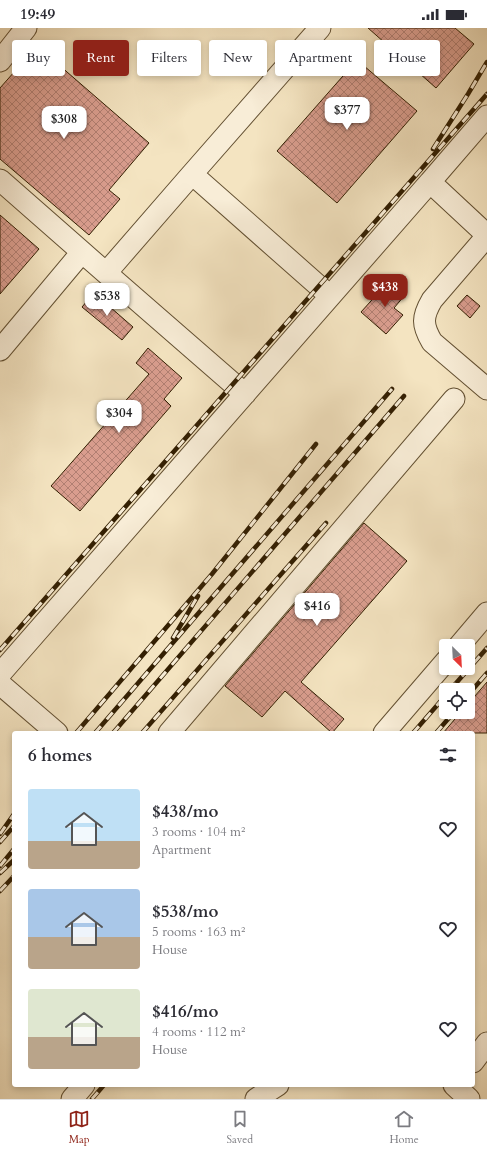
<!DOCTYPE html>
<html lang="en">
<head>
<meta charset="utf-8">
<style>
	:root { --surface:#fff; --page:#f2f2f3; --text:#2b2b33; --muted:#7c7c81; --line:#e1e1e2; --accent:#8f2418 }
	body { margin:0; font-family:Cardo,serif; background:var(--page); color:var(--text); height:100vh; display:flex; flex-direction:column; font-size:15px; white-space:nowrap }
	* { box-sizing:border-box; margin:0 }
	p { font-size:13px; color:var(--muted) }
	.icon { flex:none; width:22px; height:22px; fill:none; stroke:currentColor; stroke-width:2; stroke-linecap:round; stroke-linejoin:round }
	.map { position:relative; flex:1; overflow:hidden }
	.sheet { position:absolute; left:12px; top:703px; width:463px; height:356px; display:flex; flex-direction:column; background:var(--surface); border-radius:4px; box-shadow:0 2px 6px #0003 }
	.sheet>* { flex:none }
	.banner { position:absolute; left:12px; top:12px; width:463px; height:36px; display:flex; gap:8px }
	.needle { width:26px; rotate:156deg }
	.controls { position:absolute; left:439px; top:611px; display:grid; gap:8px }
	.controls a { display:grid; place-items:center; width:36px; height:36px; border-radius:4px; background:var(--surface); box-shadow:0 2px 6px #0003; font-size:20px }
	.price { position:absolute; translate:-50% -34px; padding:0 9px; border-radius:8px; background:#fff; color:#222; font-size:13px; line-height:26px; filter:drop-shadow(0 1px 2px #0008) }
	.price::after { content:''; position:absolute; left:50%; top:24px; width:12px; height:9px; margin-left:-6px; background:inherit; clip-path:polygon(0 0,100% 0,50% 100%) }
	.price.selected { background:var(--accent); color:#fff }
	ul { padding:0; list-style:none }
	li { display:flex; align-items:center; gap:12px; height:100px; padding:0 16px }
	li span { display:grid; place-items:center; flex:none; width:112px; height:80px; border-radius:4px; color:#555 }
	li>.icon { margin-inline-start:auto }
	span .icon { width:48px; height:48px; fill:#fffc; stroke-width:1 }
	li b { font-size:17px }
	h2 { display:flex; justify-content:space-between; align-items:center; height:48px; padding:0 16px; font-size:17px }
	.chip { padding:0 14px; border-radius:4px; background:var(--surface); box-shadow:0 2px 6px #0003; font-size:14px; line-height:36px }
	.chip.selected { background:var(--accent); color:#fff }
	.status { display:flex; justify-content:space-between; align-items:center; height:28px; padding:0 20px; background:var(--surface); direction:ltr }
	.status svg { height:11px; fill:currentColor }
	.tabs { display:flex; justify-content:space-around; align-items:center; height:56px; border-top:1px solid var(--line); background:var(--surface); font-size:11px; color:var(--muted) }
	.tabs a { display:grid; justify-items:center; gap:2px }
	.tabs .selected { color:var(--accent) }
	.map>svg:first-child { display:block }
	.building { fill:url(#building-cross-hatch); stroke:#331f02 }
	.lines { fill:none; stroke-linecap:round; stroke-linejoin:round }
	.minor-casing { stroke:#635032; stroke-width:23 }
	.minor { stroke:#f8edd7; stroke-width:21 }
	.rail-casing { stroke:#331f02; stroke-width:4.5 }
	.rail { stroke:#f8edd7; stroke-width:3; stroke-dasharray:9; stroke-linecap:butt }
</style>
</head>
<body>
<div class="status"><b>19:49</b><svg viewBox="0 0 49 12"><path d="M0 12V9h3v3zM5 12V6h3v6zM10 12V3h3v9zM15 12V0h3v12zM26 1h20v11H26zM47 4h2v5h-2z"/></svg></div>
<div class="map">
<svg width="487" height="1071" viewBox="0 0 487 1071">
	<defs>
		<pattern id="building-cross-hatch" width="8" height="8" patternUnits="userSpaceOnUse"><rect width="8" height="8" fill="#d99d8e"/><path d="M0 0l8 8M0 8l8-8" fill="none" stroke="#b17f72"/></pattern>
	</defs>
	<rect width="100%" height="100%" fill="#f4e4c1"/>
	<filter id="stains"><feTurbulence type="fractalNoise" baseFrequency=".005" numOctaves="4"/><feColorMatrix values="0 0 0 0 .2 0 0 0 0 .09 0 0 0 0 .02 0 0 0 .5 -.17"/></filter>
	<radialGradient id="worn" r=".72"><stop offset=".6" stop-color="#630" stop-opacity="0"/><stop offset="1" stop-color="#630" stop-opacity=".3"/></radialGradient>
	<path class="building" d="M 368,0 L 455,0 L 474,16 L 436,60 Z
		M 37,18 L 149,115 L 109,162 L 120,171 L 89,207 L 0,131 L 0,60 Z
		M 357,32 L 417,83 L 337,175 L 277,123 Z
		M 0,187 L 39,221 L 0,266 Z
		M 389,253 L 405,267 L 394,280 L 403,287 L 386,306 L 361,284 Z
		M 94,265 L 133,299 L 122,312 L 82,279 Z
		M 467,267 L 480,278 L 470,290 L 457,278 Z
		M 148,320 L 182,350 L 164,371 L 171,378 L 80,483 L 51,458 L 149,346 L 136,335 Z
		M 364,495 L 407,533 L 301,654 L 344,691 L 332,705 L 285,663 L 262,689 L 225,658 Z
		M 487,654 L 487,705 L 443,705 L 461,684 L 468,684 L 468,676 Z"/>
	<g class="lines">
		<defs>
			<path id="minor" d="M 320,0 L 192,146 L 330,268
				M 0,33 L 26,0
				M 0,152 L 82,224 L 0,322
				M 430,154 L 487,88
				M 487,208 L 432,272 C 422,289 422,297 432,314 L 487,361
				M 82,224 L 106,245 L 192,146
				M 106,245 L 245,366
				M 459,618 L 487,585
				M 0,646 L 430,154 L 487,207
				M 0,656 L 57,705
				M 169,705 L 454,371
				M 384,705 L 446,633
				M 473,1034 L 487,1015
				M 454,1057 L 469,1071
				M 72,1071 L 84,1057
				M 256,1071 L 278,1057"/>
		</defs>
		<use href="#minor" class="minor-casing"/>
		<use href="#minor" class="minor"/>
		<defs>
			<path id="rail" d="M 433,121 L 468,66 L 487,34
				M 173,610 L 198,568
				M 0,622 L 487,66
				M 450,662 L 487,620
				M 468,667 L 487,645
				M 76,705 L 212,546 L 316,416
				M 95,705 L 392,361
				M 113,705 L 404,368
				M 142,705 L 326,495
				M 413,705 L 446,667
				M 436,705 L 454,684
				M 0,806 L 14,786
				M 0,814 L 14,798
				M 0,838 L 14,821
				M 0,845 L 14,832
				M 0,863 L 14,848
				M 92,1071 L 104,1057"/>
		</defs>
		<use href="#rail" class="rail-casing"/>
		<use href="#rail" class="rail"/>
	</g>
	<rect width="100%" height="100%" filter="url(#stains)"/>
	<rect width="100%" height="100%" fill="url(#worn)"/>
</svg>
<div class="controls">
<a><svg class="needle" viewBox="-14 -14 28 28"><path d="M0-13l5 13h-10z" fill="#e53935"/><path d="M0 13l5-13h-10z" fill="#7c7c81"/></svg></a>
<a><svg class="icon" aria-label="locate" viewBox="0 0 24 24"><circle cx="12" cy="12" r="6"/><path d="M12 2v4M12 18v4M2 12h4M18 12h4"/></svg></a>
</div>
<b class="price" style="left:347px;top:103px">$377</b>
<b class="price" style="left:64px;top:112px">$308</b>
<b class="price selected" style="left:385px;top:280px">$438</b>
<b class="price" style="left:107px;top:289px">$538</b>
<b class="price" style="left:119px;top:406px">$304</b>
<b class="price" style="left:317px;top:599px">$416</b>
<div class="banner">
<a class="chip">Buy</a>
<a class="chip selected">Rent</a>
<a class="chip">Filters</a>
<a class="chip">New</a>
<a class="chip">Apartment</a>
<a class="chip">House</a>
</div>
<section class="sheet">
<h2>6 homes<svg class="icon" aria-label="filters" viewBox="0 0 24 24"><path d="M4 7h16M4 17h16"/><circle cx="9" cy="7" r="2"/><circle cx="15" cy="17" r="2"/></svg></h2>
<ul>
<li><span style="background:linear-gradient(#bfe0f5 65%,#b9a48a 0)"><svg class="icon" aria-label="home" viewBox="0 0 24 24"><path d="M3 11l9-7 9 7M6 9v11h12V9"/></svg></span><div><b>$438/mo</b><p>3 rooms · 104 m²</p><p>Apartment</p></div><svg class="icon" aria-label="heart" viewBox="0 0 24 24"><path d="M12 20l-8-8c-3-5 5-10 8-4 3-6 11-1 8 4z"/></svg></li>
<li><span style="background:linear-gradient(#a9c7e8 60%,#b9a48a 0)"><svg class="icon" aria-label="home" viewBox="0 0 24 24"><path d="M3 11l9-7 9 7M6 9v11h12V9"/></svg></span><div><b>$538/mo</b><p>5 rooms · 163 m²</p><p>House</p></div><svg class="icon" aria-label="heart" viewBox="0 0 24 24"><path d="M12 20l-8-8c-3-5 5-10 8-4 3-6 11-1 8 4z"/></svg></li>
<li><span style="background:linear-gradient(#dfe7d0 60%,#b9a48a 0)"><svg class="icon" aria-label="home" viewBox="0 0 24 24"><path d="M3 11l9-7 9 7M6 9v11h12V9"/></svg></span><div><b>$416/mo</b><p>4 rooms · 112 m²</p><p>House</p></div><svg class="icon" aria-label="heart" viewBox="0 0 24 24"><path d="M12 20l-8-8c-3-5 5-10 8-4 3-6 11-1 8 4z"/></svg></li>
</ul>
</section>
</div>
<nav class="tabs">
<a class="selected"><svg class="icon" aria-label="map" viewBox="0 0 24 24"><path d="M3 6l6-2 6 2 6-2v14l-6 2-6-2-6 2zM9 4v14M15 6v14"/></svg>Map</a>
<a><svg class="icon" aria-label="saved" viewBox="0 0 24 24"><path d="M7 4h10v16l-5-4-5 4z"/></svg>Saved</a>
<a><svg class="icon" aria-label="home" viewBox="0 0 24 24"><path d="M3 11l9-7 9 7M6 9v11h12V9"/></svg>Home</a>
</nav>
</body>
</html>
